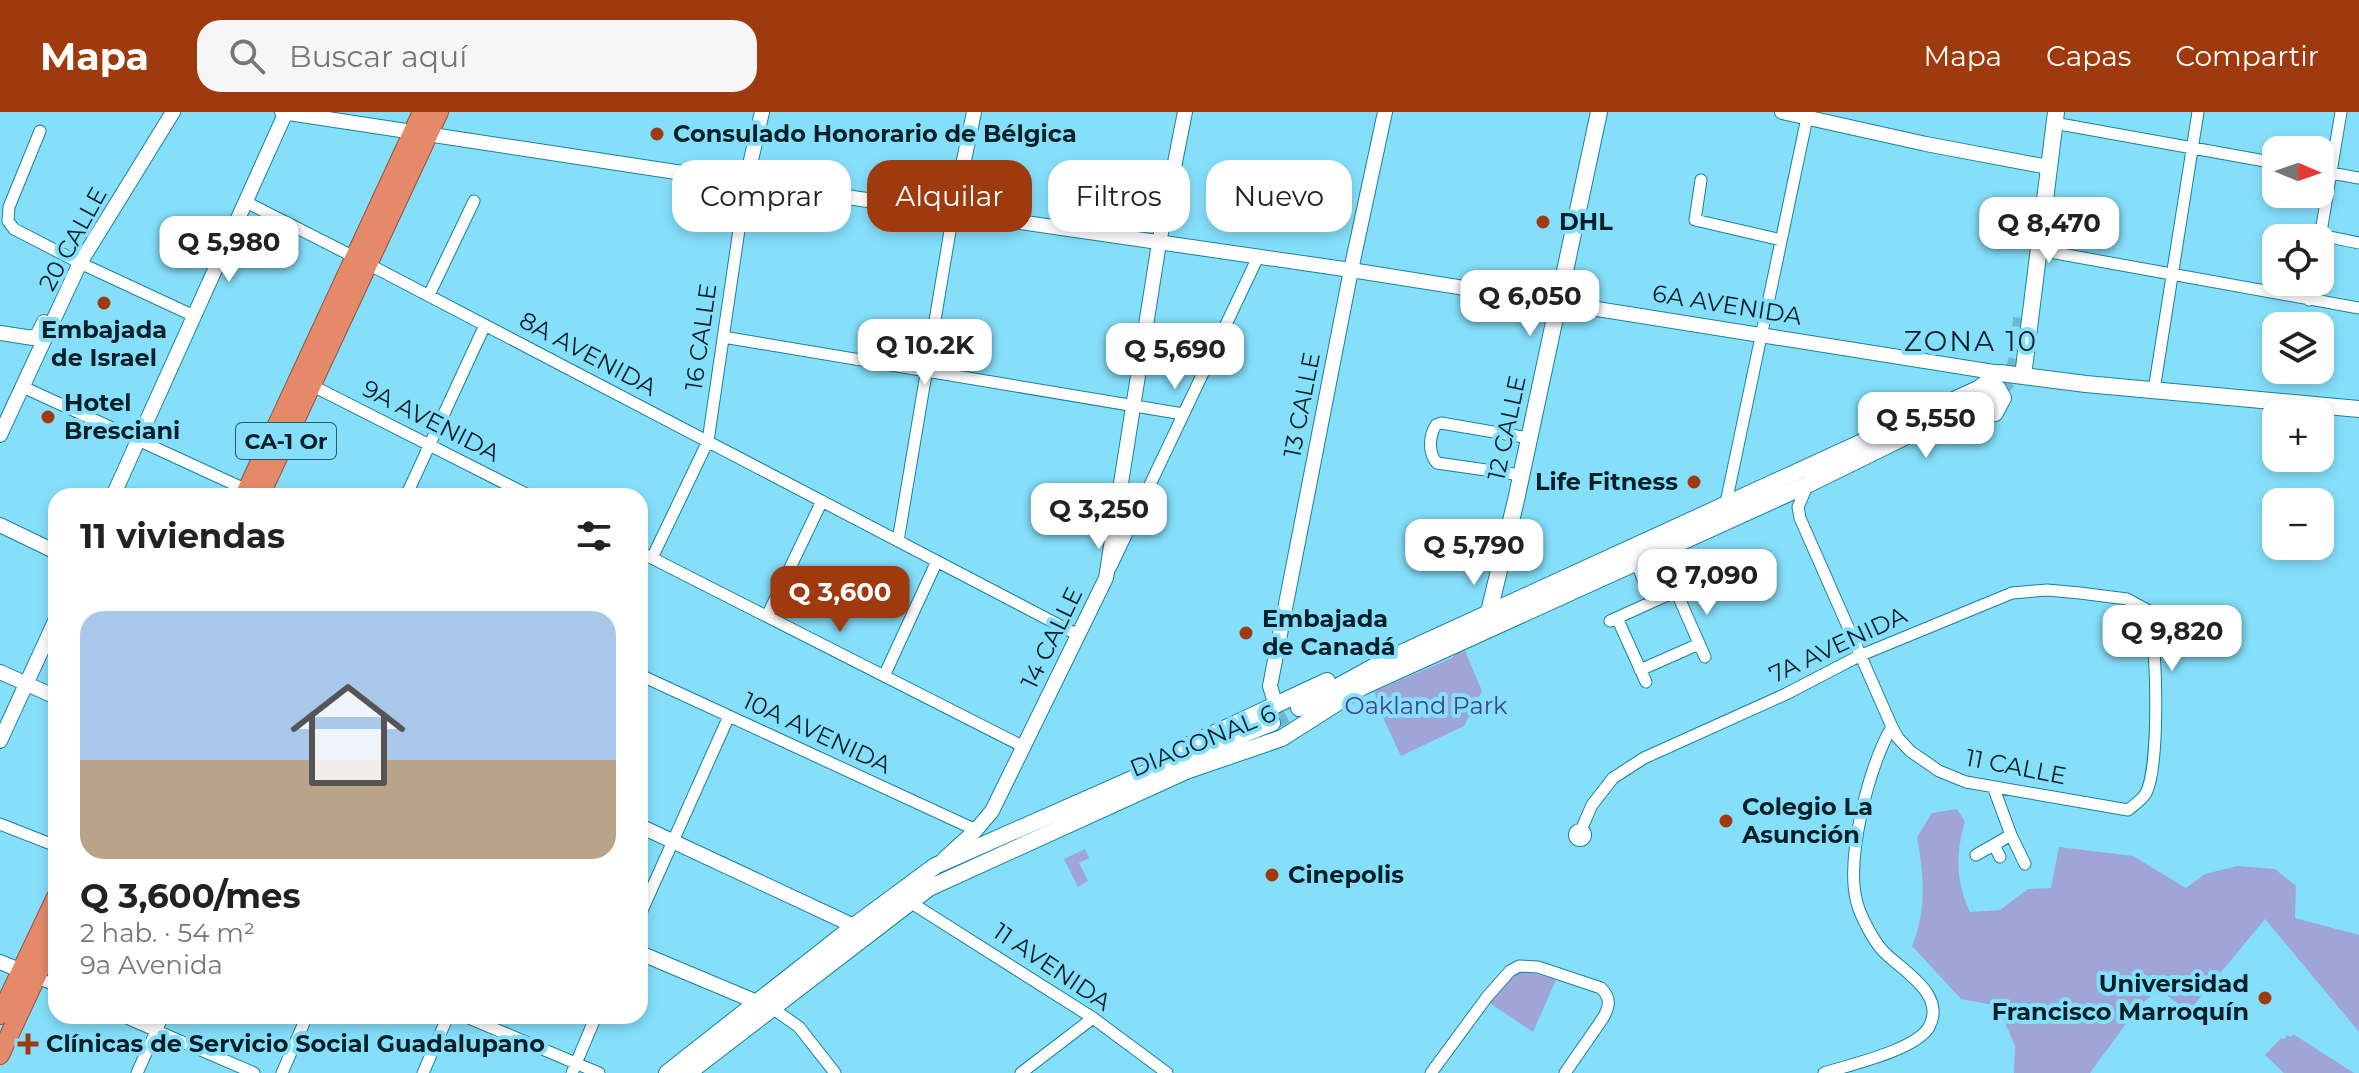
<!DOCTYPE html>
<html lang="es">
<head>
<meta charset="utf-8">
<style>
	:root { --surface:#fff; --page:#f6f6f6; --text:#222; --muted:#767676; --line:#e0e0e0; --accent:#9f3a0f }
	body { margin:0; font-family:Montserrat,sans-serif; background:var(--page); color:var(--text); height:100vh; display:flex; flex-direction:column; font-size:30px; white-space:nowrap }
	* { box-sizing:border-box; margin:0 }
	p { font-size:26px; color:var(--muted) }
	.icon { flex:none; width:44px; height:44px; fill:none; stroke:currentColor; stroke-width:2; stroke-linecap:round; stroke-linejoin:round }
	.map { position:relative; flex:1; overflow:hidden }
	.sheet { position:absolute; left:48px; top:376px; width:600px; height:536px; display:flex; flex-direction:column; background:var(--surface); border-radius:24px; box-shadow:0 4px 12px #0003 }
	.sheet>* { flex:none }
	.guide { position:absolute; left:672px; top:48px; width:760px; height:72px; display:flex; gap:16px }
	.needle { width:52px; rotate:92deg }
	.buttons { position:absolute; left:2262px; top:24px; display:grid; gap:16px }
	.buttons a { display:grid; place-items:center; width:72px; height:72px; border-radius:16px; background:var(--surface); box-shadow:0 4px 12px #0003; font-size:40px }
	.price { position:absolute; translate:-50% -68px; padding:0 18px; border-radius:16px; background:#fff; color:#222; font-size:26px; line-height:52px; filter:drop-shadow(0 2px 4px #0008) }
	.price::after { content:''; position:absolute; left:50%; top:48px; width:24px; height:18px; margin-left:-12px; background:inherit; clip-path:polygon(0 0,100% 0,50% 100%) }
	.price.current { background:var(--accent); color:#fff }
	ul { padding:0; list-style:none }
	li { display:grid; align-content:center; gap:16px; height:424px; padding:0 32px }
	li+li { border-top:2px solid var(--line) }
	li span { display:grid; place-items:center; height:248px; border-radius:24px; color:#555 }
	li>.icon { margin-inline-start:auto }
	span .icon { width:144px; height:144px; fill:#fffc; stroke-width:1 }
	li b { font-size:34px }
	h2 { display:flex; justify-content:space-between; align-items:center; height:96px; padding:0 32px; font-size:34px }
	.chip { padding:0 28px; border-radius:24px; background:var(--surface); box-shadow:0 4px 12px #0003; font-size:28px; line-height:72px }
	.chip.current { background:var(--accent); color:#fff }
	header { display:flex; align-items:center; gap:48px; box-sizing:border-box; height:112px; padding:0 40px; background:var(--accent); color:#fff }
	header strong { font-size:38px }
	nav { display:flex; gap:44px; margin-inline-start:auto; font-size:28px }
	.search { width:560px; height:72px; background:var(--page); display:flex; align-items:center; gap:20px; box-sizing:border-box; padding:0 28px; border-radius:24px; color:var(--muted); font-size:30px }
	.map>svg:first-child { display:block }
	.green { fill:#a0a5d7 }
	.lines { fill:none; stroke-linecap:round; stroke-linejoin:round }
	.secondary-tunnel { stroke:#6bb9d1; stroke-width:16; stroke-dasharray:16 8; stroke-linecap:butt }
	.minor-casing { stroke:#1a8099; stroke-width:13 }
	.tertiary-casing { stroke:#1a8099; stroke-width:16 }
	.secondary-casing { stroke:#1a8099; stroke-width:18 }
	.trunk-casing { stroke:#91523b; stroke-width:20 }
	.minor { stroke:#fff; stroke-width:11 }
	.tertiary { stroke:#fff; stroke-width:14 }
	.secondary { stroke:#fff; stroke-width:16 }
	.trunk { stroke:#e48a6a; stroke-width:18 }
	.poi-dot { fill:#9f3a0f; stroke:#85dffb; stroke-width:3 }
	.labels { text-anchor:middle; stroke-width:8; stroke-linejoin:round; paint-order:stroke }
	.shield { fill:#85dffb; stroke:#2a5967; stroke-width:2 }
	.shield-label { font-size:22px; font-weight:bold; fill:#032028 }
	.poi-label { font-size:24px; font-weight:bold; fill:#032028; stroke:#85dffb; text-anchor:start }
	.street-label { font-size:24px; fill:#032028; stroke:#85dffb }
	.park-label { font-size:24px; fill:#43438d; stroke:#85dffb }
	.quarter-label { font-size:28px; letter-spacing:2px; fill:#032028; stroke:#85dffb }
</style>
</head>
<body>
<header>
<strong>Mapa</strong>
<div class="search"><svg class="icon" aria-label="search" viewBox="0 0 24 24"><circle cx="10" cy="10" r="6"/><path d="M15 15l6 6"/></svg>Buscar aquí</div>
<nav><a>Mapa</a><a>Capas</a><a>Compartir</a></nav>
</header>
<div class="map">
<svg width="2359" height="961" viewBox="0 0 2359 961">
	<rect width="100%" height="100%" fill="#85dffb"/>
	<path class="green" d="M 1463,534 L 1482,579 L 1464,614 L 1401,644 L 1377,593 L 1375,579 L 1452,546 Z
		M 1957,697 L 1965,710 C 1955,743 1956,770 1970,800 L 2000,798 L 2028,777 L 2051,776 L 2059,735 L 2133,744 L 2186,776 L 2205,762 L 2237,754 L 2275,757 L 2296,774 L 2295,806 L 2359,823 L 2359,920 L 2265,807 L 2189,899 L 2159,878 L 2139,894 L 2090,961 L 2014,961 L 2015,934 L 1998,894 L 1961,887 L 1912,834 C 1927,798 1924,763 1917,725 L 1932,701 Z
		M 1085,737 L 1089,746 L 1079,751 L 1088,769 L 1078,775 L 1064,747 Z
		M 1527,859 L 1556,868 L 1533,920 L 1485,888 L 1511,860 Z
		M 2293,922 L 2354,961 L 2284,961 L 2265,943 L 2281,926 L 2284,927 L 2287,923 L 2291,925 Z"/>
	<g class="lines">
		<path class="secondary-tunnel" d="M 1996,280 C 2020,265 2018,232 2021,206
			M 1272,611 L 1299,596"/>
		<defs>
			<path id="minor" d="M 2054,11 L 2276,51
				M 40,19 L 9,95 L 8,109 L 14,117 L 80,151 L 194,204
				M 2320,59 L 2359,66
				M 1701,68 L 1695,108 L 1781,128
				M 246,90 L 368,152 L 1078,523
				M 2320,123 L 2359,131
				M 2320,126 L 2341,0
				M 2039,138 L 2359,196
				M 429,183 L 474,89
				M 2309,188 L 2312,170
				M 723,225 L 1183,302
				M 311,273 L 530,384
				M 23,275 L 251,380
				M 2154,278 L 2198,0
				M 1521,363 L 1437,351 C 1428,341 1429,324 1436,313 L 1441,311 L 1529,326
				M 406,384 L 485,213
				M 1726,391 L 1808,1
				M 898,429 L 953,101
				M 640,440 L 1024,635
				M 652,446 L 708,329 L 746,70
				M 1637,452 L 1652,490
				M 1111,455 L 1258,145
				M 1676,479 L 1705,545
				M 767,504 L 822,389
				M 1617,506 L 1646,570
				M 1610,509 L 1685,475
				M 1640,558 L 1699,532
				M 640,563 L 976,718
				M 884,564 L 937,449
				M 0,712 L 56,734
				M1574.5 723a5.5 5.5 0 1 1 11 0a5.5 5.5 0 1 1-11 0Z
				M 1581,718 L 1592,693 L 1613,666 L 1644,646 L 1786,582 L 1859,544 L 2012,481 L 2047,478 L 2080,481 L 2127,487 L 2149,499 C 2157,530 2160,654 2146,681 C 2143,687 2134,693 2128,698 L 1966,670 L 1939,659 L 1910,639 L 1898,626 L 1892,615 L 1800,406 L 1798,395 L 1808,372
				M 2011,723 L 2025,752
				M 1994,733 L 2000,745
				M 1976,743 L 2011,723 L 1994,677
				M 910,790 L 1093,906 L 1167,961
				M 640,803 L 729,604
				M 36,865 L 56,874
				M 772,896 L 799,915 L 835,961
				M 122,904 L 254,961
				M 464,904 L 599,961
				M 137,961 L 163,904
				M 282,961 L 307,904
				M 423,961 L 448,904
				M 572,961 L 596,904
				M 1021,961 L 1093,906
				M 1431,961 L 1487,885 L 1510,859 L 1519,854 L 1538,855 L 1601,876 C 1611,886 1610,894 1603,906 L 1565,961
				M 1824,961 C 1849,953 1916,938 1929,915 C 1947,882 1902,859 1883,839 C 1873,828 1861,805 1857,791 C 1845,748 1869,652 1892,615"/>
			<path id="tertiary" d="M 282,0 L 722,67 L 1351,158 L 2000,261
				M 1782,0 L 1926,32 L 2048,55
				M 746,70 L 762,0
				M 953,101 L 974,0
				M 0,221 L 33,226 L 38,222 L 44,210
				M 0,323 L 80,151 L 173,0
				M 1120,373 C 1126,389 1136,389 1147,379
				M 113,384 L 286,0
				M 0,413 L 56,440
				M 0,560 L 56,585
				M 1276,594 L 1270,574 L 1351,158 L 1385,0
				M 0,629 L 56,507
				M 640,714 L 854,814
				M 944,747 L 976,718 L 992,699 L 1106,466 L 1159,131 L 1185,0
				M 640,841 L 759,891
				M 0,850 L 29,862"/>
			<path id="secondary" d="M 2023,264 L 2056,0
				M 1959,310 L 1971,304 L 1995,301 L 2003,286 L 1998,277 L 1991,276
				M 1489,500 L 1516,388 L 1599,0
				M 1299,596 L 1386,548 L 1978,277 L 2000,261 L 2086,272 L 2359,297
				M 1185,635 L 1327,569
				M 667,961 L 854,814 L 935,754 L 1141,663 L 1272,611
				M 688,961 L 929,776 L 1186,659 L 1282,626 L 1362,575 L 1809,372 L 1996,280"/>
			<path id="trunk" d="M 244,384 L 422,0
				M 260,384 L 439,0
				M 0,903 L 56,785
				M 0,943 L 56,823"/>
		</defs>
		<use href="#minor" class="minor-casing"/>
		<use href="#tertiary" class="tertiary-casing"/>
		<use href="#secondary" class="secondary-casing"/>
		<use href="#trunk" class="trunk-casing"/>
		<use href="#minor" class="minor"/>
		<use href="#tertiary" class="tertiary"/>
		<use href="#secondary" class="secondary"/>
		<use href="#trunk" class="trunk"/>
	</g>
	<g class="poi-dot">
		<circle cx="657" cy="22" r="8"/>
		<circle cx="1543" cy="110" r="8"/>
		<circle cx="104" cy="191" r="8"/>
		<circle cx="48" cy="305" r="8"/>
		<circle cx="1694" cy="370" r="8"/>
		<circle cx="1246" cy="521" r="8"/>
		<circle cx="1726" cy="709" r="8"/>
		<circle cx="1272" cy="763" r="8"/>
		<circle cx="2265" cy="886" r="8"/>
		<path d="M24 920h8v8h8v8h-8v8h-8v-8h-8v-8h8z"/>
	</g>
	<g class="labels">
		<rect class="shield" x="236" y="311" width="100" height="36" rx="6"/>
		<g class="shield-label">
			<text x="286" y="337">CA-1 Or</text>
		</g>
		<g class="poi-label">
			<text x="673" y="30">Consulado Honorario de Bélgica</text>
			<text x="1559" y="118">DHL</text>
			<text x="104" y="226" text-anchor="middle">Embajada<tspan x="104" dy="28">de Israel</tspan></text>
			<text x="64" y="299">Hotel<tspan x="64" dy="28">Bresciani</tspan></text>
			<text x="1678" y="378" text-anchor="end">Life Fitness</text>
			<text x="1262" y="515">Embajada<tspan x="1262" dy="28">de Canadá</tspan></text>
			<text x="1742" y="703">Colegio La<tspan x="1742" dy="28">Asunción</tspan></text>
			<text x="1288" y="771">Cinepolis</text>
			<text x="2249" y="880" text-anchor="end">Universidad<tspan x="2249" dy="28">Francisco Marroquín</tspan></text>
			<text x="46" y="940">Clínicas de Servicio Social Guadalupano</text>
		</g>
		<g class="street-label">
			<text transform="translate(73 127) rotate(-61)" y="8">20 CALLE</text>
			<text transform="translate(1727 193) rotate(9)" y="8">6A AVENIDA</text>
			<text transform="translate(701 225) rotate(-82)" y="8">16 CALLE</text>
			<text transform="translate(588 242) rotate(28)" y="8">8A AVENIDA</text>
			<text transform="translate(1302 293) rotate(-79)" y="8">13 CALLE</text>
			<text transform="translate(431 309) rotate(27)" y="8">9A AVENIDA</text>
			<text transform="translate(1507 316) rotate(-78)" y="8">12 CALLE</text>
			<text transform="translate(1052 526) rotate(-64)" y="8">14 CALLE</text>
			<text transform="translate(1838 533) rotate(-25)" y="8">7A AVENIDA</text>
			<text transform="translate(817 621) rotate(25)" y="8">10A AVENIDA</text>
			<text transform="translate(1203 629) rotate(-22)" y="8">DIAGONAL 6</text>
			<text transform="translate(2016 655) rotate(11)" y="8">11 CALLE</text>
			<text transform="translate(1052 855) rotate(34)" y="8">11 AVENIDA</text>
		</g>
		<g class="park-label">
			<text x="1426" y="602">Oakland Park</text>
		</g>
		<g class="quarter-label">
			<text x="1971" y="239">ZONA 10</text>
		</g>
	</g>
</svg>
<div class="buttons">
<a><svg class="needle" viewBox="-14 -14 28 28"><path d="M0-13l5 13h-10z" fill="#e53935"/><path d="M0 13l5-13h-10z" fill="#767676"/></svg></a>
<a><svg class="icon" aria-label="locate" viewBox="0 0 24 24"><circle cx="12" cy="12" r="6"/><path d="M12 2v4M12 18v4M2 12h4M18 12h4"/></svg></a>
<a><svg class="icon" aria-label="layers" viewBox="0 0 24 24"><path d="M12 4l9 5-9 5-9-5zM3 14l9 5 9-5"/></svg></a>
<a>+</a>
<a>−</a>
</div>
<b class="price" style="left:2049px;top:153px">Q 8,470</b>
<b class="price" style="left:229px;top:172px">Q 5,980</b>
<b class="price" style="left:1530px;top:226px">Q 6,050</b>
<b class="price" style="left:925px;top:275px">Q 10.2K</b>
<b class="price" style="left:1175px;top:279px">Q 5,690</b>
<b class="price" style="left:1926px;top:348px">Q 5,550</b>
<b class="price" style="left:1099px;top:439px">Q 3,250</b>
<b class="price" style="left:1474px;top:475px">Q 5,790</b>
<b class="price" style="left:1707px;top:505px">Q 7,090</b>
<b class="price current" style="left:840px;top:522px">Q 3,600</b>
<b class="price" style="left:2172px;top:561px">Q 9,820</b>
<div class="guide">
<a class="chip">Comprar</a>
<a class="chip current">Alquilar</a>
<a class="chip">Filtros</a>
<a class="chip">Nuevo</a>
</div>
<section class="sheet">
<h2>11 viviendas<svg class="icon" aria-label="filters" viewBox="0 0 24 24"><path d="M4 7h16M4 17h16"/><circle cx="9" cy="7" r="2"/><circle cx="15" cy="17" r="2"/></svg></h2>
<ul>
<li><span style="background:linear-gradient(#a9c7e8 60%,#b9a48a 0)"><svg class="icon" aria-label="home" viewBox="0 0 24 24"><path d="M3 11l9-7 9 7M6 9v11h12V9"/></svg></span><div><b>Q 3,600/mes</b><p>2 hab. · 54 m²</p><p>9a Avenida</p></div></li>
</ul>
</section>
</div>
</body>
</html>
